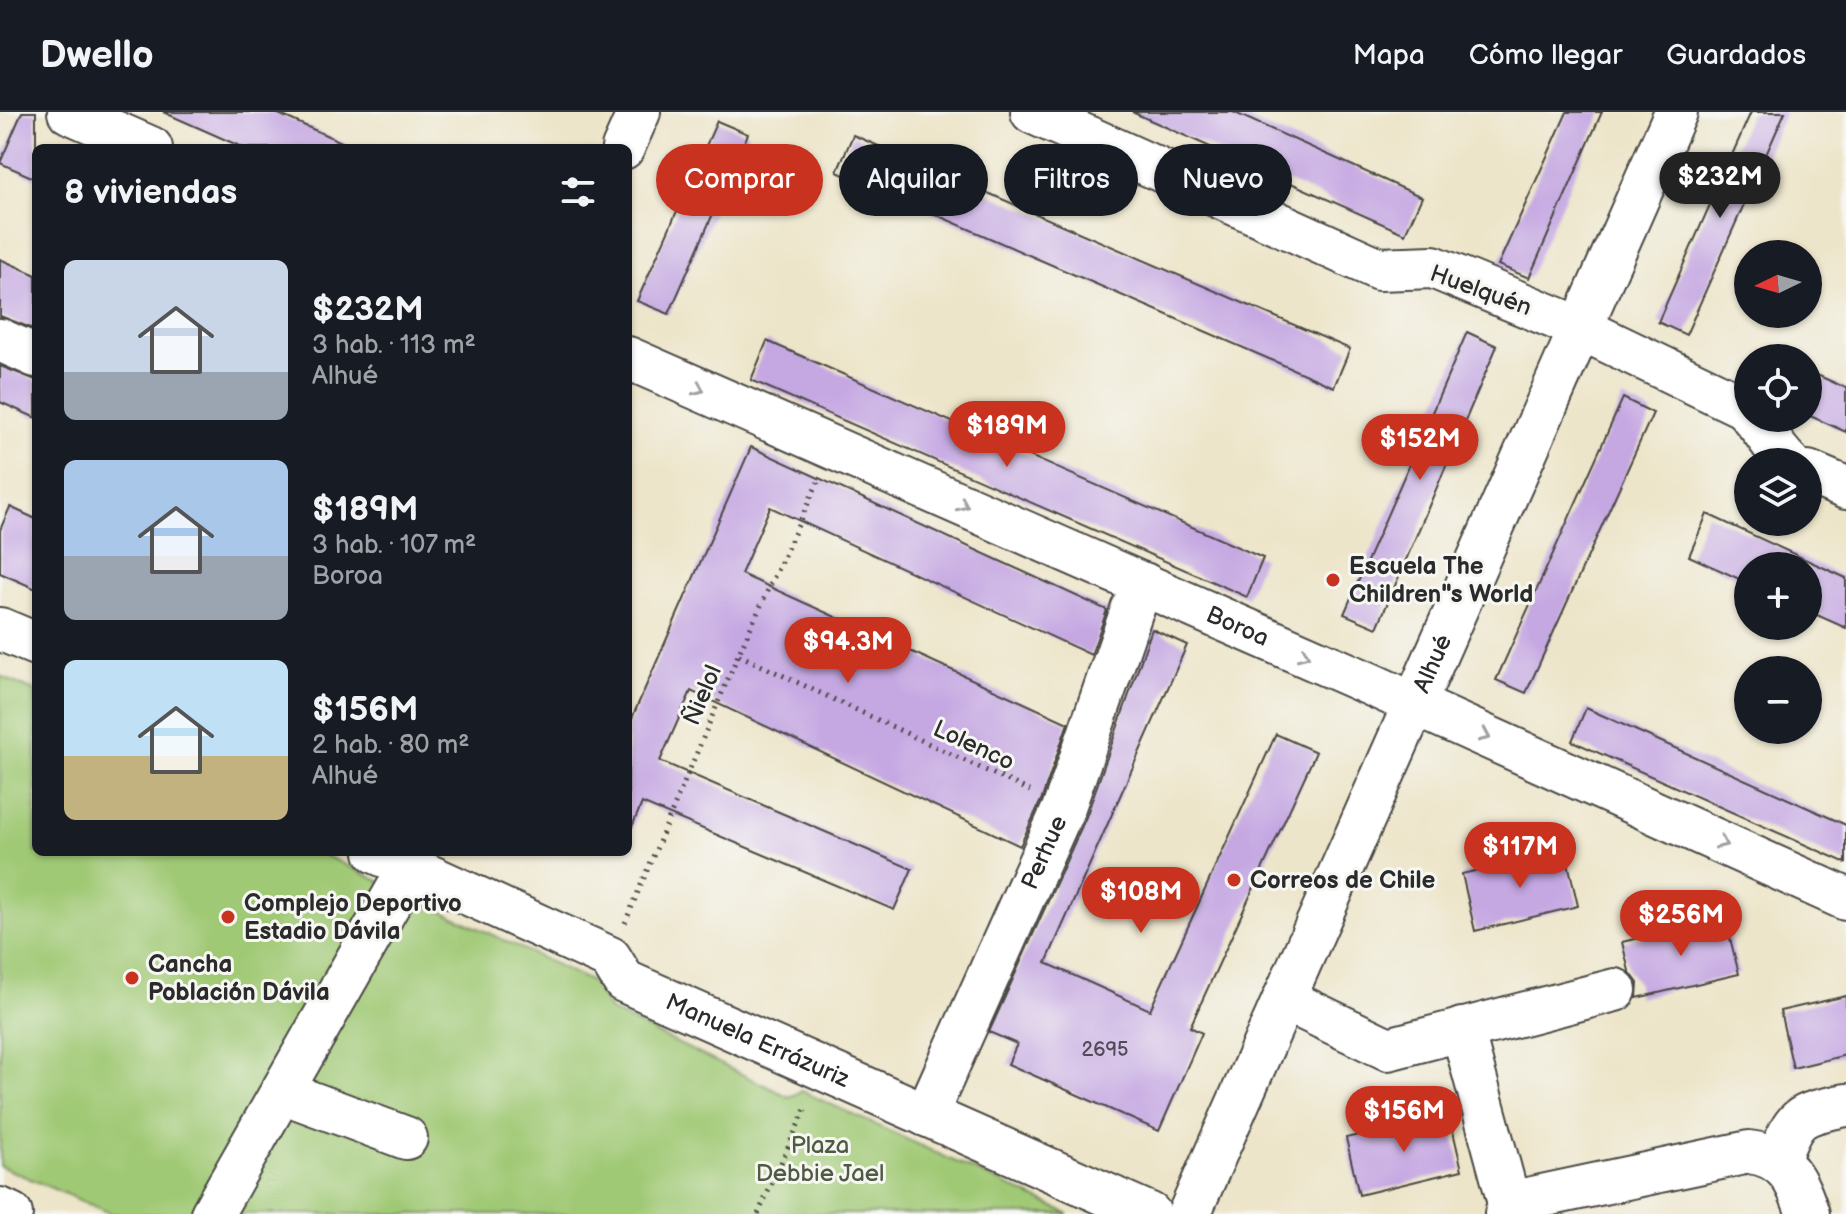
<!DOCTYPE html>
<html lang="es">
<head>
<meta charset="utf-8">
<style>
	:root { --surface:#171b24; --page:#20242c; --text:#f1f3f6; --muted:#9ea1a6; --line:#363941; --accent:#c8321e }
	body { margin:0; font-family:"Balsamiq Sans",sans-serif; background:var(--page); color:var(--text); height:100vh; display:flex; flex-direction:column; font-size:30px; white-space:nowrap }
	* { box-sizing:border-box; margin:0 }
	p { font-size:26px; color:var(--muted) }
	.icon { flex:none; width:44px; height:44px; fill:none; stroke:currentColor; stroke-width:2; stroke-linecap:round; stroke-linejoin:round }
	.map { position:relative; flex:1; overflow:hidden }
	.side { position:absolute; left:32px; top:32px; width:600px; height:712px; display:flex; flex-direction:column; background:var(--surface); border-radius:12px; box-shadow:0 2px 6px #0004 }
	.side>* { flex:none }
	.guide { position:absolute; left:656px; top:32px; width:760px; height:72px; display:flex; gap:16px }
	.needle { width:52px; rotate:265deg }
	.buttons { position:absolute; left:1734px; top:128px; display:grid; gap:16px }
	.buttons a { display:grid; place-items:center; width:88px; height:88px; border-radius:50%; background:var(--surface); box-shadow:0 2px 6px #0004; font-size:40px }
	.price { position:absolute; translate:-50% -68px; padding:0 18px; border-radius:28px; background:var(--accent); color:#fff; font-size:26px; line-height:52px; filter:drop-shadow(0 2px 4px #0008) }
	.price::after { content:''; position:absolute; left:50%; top:48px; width:24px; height:18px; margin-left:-12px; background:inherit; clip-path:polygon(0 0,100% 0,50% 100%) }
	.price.selected { background:#222; color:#fff }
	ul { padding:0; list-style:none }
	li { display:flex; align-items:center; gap:24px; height:200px; padding:0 32px }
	li span { display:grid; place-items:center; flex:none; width:224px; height:160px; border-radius:12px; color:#555 }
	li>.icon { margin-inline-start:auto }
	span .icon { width:96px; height:96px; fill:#fffc; stroke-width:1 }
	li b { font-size:34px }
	h2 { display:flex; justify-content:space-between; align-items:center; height:96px; padding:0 32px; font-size:34px }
	.tag { padding:0 28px; border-radius:36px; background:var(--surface); box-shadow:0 2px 6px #0004; font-size:28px; line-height:72px }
	.tag.selected { background:var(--accent); color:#fff }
	header { display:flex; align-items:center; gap:48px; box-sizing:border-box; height:112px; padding:0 40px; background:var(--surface); border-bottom:2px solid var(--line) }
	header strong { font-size:38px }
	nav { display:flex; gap:44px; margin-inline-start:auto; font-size:28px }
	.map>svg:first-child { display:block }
	.green { fill:#a0c975; stroke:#667a50; stroke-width:2 }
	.building { fill:#c5a7e2 }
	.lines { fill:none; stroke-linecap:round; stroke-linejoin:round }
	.minor-casing { stroke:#484743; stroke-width:46 }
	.path { stroke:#484743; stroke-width:5; stroke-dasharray:2 6; stroke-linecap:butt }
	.minor { stroke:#fff; stroke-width:42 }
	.oneway { stroke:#a0a0a0 }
	.poi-dot { fill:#c8321e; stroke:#f6f6f2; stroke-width:3 }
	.labels { text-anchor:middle; stroke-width:6; stroke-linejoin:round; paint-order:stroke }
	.number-label { font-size:20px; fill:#524a59 }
	.street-label { font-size:24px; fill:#2b2b2b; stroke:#f6f6f2 }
	.poi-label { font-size:24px; font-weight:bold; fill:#2b2b2b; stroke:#f6f6f2; text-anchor:start }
	.park-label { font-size:24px; fill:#4e5a41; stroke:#f6f6f2 }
</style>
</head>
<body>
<header>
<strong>Dwello</strong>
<nav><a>Mapa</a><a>Cómo llegar</a><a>Guardados</a></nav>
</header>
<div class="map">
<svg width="1846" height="1102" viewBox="0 0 1846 1102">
	<rect width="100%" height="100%" fill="#f6f6f2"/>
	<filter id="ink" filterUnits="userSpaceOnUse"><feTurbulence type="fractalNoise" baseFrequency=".0125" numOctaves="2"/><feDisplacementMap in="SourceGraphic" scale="16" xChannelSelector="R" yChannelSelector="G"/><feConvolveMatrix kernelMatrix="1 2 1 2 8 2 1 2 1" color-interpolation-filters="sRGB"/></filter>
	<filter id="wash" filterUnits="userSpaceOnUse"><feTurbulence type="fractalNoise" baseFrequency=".006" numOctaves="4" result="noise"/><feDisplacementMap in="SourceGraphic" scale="32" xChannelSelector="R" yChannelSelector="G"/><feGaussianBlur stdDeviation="1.8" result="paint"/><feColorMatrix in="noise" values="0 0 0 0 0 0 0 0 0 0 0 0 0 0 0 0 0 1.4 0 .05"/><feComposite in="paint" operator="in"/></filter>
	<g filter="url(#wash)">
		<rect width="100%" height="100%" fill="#ede5c9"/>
		<path class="green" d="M 0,564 L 36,580 L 36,740 L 318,740 L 592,870 L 610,899 L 789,985 L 802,979 L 1069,1102 L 112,1102 L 0,1054 Z"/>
		<g id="blocks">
			<path class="building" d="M 22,0 L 36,0 L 36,67 L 0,51 Z
				M 163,0 L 274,0 L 355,36 L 244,36 Z
				M 1132,0 L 1233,0 L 1422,85 L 1405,122 Z
				M 1567,0 L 1602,0 L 1529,166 L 1498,153 Z
				M 1751,0 L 1785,0 L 1686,223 L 1658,210 Z
				M 717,9 L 748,22 L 669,202 L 637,189 Z
				M 853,23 L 1350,237 L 1334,275 L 837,60 Z
				M 0,147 L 36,163 L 36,218 L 0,204 Z
				M 1467,220 L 1497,234 L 1377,516 L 1344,502 Z
				M 767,229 L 1263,446 L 1247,485 L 751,268 Z
				M 0,254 L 36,268 L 36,306 L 0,290 Z
				M 1808,259 L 1846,276 L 1846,320 L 1808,303 Z
				M 1623,286 L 1653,301 L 1526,581 L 1496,568 Z
				M 751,335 L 1107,498 L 1091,543 L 770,395 L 741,462 L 1068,611 L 1042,686 L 1020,734 L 691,579 L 660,649 L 912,757 L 894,798 L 642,691 L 628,724 L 628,615 Z
				M 10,395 L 36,407 L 36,477 L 0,461 L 0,418 Z
				M 1707,402 L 1846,466 L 1846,516 L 1808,499 L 1808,454 L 1748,454 L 1748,471 L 1689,444 Z
				M 1152,517 L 1187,533 L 1046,851 L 1150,898 L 1276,622 L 1316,640 L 1190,915 L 1202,921 L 1159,1019 L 1008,952 L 1017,932 L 989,920 L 1086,705 Z
				M 1586,596 L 1846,713 L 1846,751 L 1572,629 Z
				M 1565,738 L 1578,794 L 1475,819 L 1462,762 Z
				M 1725,806 L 1739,862 L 1637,886 L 1638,871 L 1629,859 L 1622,830 Z
				M 1846,884 L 1846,943 L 1793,956 L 1780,899 Z
				M 1449,1002 L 1462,1058 L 1359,1083 L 1346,1026 Z"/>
		</g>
	</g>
	<g filter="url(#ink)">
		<use href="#blocks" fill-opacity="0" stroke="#484743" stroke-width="2"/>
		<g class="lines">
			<defs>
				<g id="minor">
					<path d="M 69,0 L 151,36"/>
					<path d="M 1032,0 L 1379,157 L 1433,155 L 1580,216 L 1744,295 L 1748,300"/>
					<path d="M 623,36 L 639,0"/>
					<path d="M 0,228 L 36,244"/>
					<path id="s1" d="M 628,246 L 1370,572 L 1846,787"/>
					<path d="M 1753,306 C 1766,320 1774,337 1788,350"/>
					<path d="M 1808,360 L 1846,376"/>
					<path d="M 0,517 L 36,532"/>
					<path id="s2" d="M 376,740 L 610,846 L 624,869 L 1150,1102"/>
					<path d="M 1284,887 L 1388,937 L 1615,878"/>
					<path d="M 1462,917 L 1509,1091"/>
					<path d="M 282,980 L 406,1026"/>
					<path id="s3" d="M 926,1003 L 1064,695 L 1132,498 L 1144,472"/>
					<path d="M 1778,1049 C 1795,1002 1798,1003 1846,993"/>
					<path d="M 0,1097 L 11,1102"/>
					<path d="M 212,1102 L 410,755"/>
					<path id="s4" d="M 1189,1102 L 1676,0"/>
					<path d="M 1506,1102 L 1509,1091 L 1749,1040 C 1787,1044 1797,1070 1808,1102"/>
				</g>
			</defs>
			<use href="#minor" class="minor-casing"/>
			<path class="path" d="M 739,543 L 1030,679
				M 625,811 L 738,543 L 818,370
				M 758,1102 L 807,993"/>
			<use href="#minor" class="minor"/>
		</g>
		<defs><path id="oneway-chevron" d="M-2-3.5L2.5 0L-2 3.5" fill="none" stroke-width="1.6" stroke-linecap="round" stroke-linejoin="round" transform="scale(2)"/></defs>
		<g class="oneway">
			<use href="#oneway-chevron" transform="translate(699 277) rotate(24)"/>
			<use href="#oneway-chevron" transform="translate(963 393) rotate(24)"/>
			<use href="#oneway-chevron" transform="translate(1304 543) rotate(24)"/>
			<use href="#oneway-chevron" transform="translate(1485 624) rotate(24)"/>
			<use href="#oneway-chevron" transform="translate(1722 731) rotate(24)"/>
		</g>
	</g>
	<g class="poi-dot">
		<circle cx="1333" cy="468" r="8"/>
		<circle cx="1234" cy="768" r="8"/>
		<circle cx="228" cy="805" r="8"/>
		<circle cx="132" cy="866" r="8"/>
	</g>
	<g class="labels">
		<g class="number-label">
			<text x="1105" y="944">2695</text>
		</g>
		<g class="street-label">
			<text transform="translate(1481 178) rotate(20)" y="8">Huelquén</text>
			<text dy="8" stroke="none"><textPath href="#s1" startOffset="666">Boroa</textPath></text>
			<text dy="8" stroke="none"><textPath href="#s4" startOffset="602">Alhué</textPath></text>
			<text transform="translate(702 583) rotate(-67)" y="8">Ñielol</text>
			<text transform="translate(974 633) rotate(25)" y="8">Lolenco</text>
			<text dy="8" stroke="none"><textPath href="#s3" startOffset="288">Perhue</textPath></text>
			<text dy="8" stroke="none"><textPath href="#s2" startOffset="430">Manuela Errázuriz</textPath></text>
		</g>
		<g class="poi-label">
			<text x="1349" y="462">Escuela The<tspan x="1349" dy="28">Children"s World</tspan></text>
			<text x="1250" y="776">Correos de Chile</text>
			<text x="244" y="799">Complejo Deportivo<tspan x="244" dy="28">Estadio Dávila</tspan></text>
			<text x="148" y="860">Cancha<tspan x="148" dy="28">Población Dávila</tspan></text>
		</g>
		<g class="park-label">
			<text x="820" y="1041">Plaza<tspan x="820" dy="28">Debbie Jael</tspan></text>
		</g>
	</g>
</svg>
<div class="buttons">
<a><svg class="needle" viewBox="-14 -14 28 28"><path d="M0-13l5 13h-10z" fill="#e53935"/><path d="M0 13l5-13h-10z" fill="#9ea1a6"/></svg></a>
<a><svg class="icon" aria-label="locate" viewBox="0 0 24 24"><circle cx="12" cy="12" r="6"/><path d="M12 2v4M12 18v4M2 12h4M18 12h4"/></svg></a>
<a><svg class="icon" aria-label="layers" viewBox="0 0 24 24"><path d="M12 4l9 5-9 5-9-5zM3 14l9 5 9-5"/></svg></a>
<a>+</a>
<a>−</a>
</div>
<b class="price selected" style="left:1720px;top:108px">$232M</b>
<b class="price" style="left:1007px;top:357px">$189M</b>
<b class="price" style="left:1420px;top:370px">$152M</b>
<b class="price" style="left:848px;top:573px">$94.3M</b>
<b class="price" style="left:1520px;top:778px">$117M</b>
<b class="price" style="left:1141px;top:823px">$108M</b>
<b class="price" style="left:1681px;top:846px">$256M</b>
<b class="price" style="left:1404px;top:1042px">$156M</b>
<div class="guide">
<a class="tag selected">Comprar</a>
<a class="tag">Alquilar</a>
<a class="tag">Filtros</a>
<a class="tag">Nuevo</a>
</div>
<section class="side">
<h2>8 viviendas<svg class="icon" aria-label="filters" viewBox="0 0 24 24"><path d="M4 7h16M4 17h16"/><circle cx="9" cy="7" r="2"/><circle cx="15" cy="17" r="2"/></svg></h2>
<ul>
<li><span style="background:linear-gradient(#c9d6e8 70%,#9aa5b1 0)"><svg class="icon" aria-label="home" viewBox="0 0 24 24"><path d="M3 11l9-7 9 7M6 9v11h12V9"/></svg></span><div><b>$232M</b><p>3 hab. · 113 m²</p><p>Alhué</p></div></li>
<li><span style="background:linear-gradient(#a9c7e8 60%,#9aa5b1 0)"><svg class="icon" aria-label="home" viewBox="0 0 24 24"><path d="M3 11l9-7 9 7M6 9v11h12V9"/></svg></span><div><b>$189M</b><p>3 hab. · 107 m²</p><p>Boroa</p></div></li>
<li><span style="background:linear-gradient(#bfe0f5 60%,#c2b280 0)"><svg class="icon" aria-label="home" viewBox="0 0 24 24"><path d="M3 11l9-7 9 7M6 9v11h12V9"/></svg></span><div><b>$156M</b><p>2 hab. · 80 m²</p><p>Alhué</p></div></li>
</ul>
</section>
</div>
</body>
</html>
